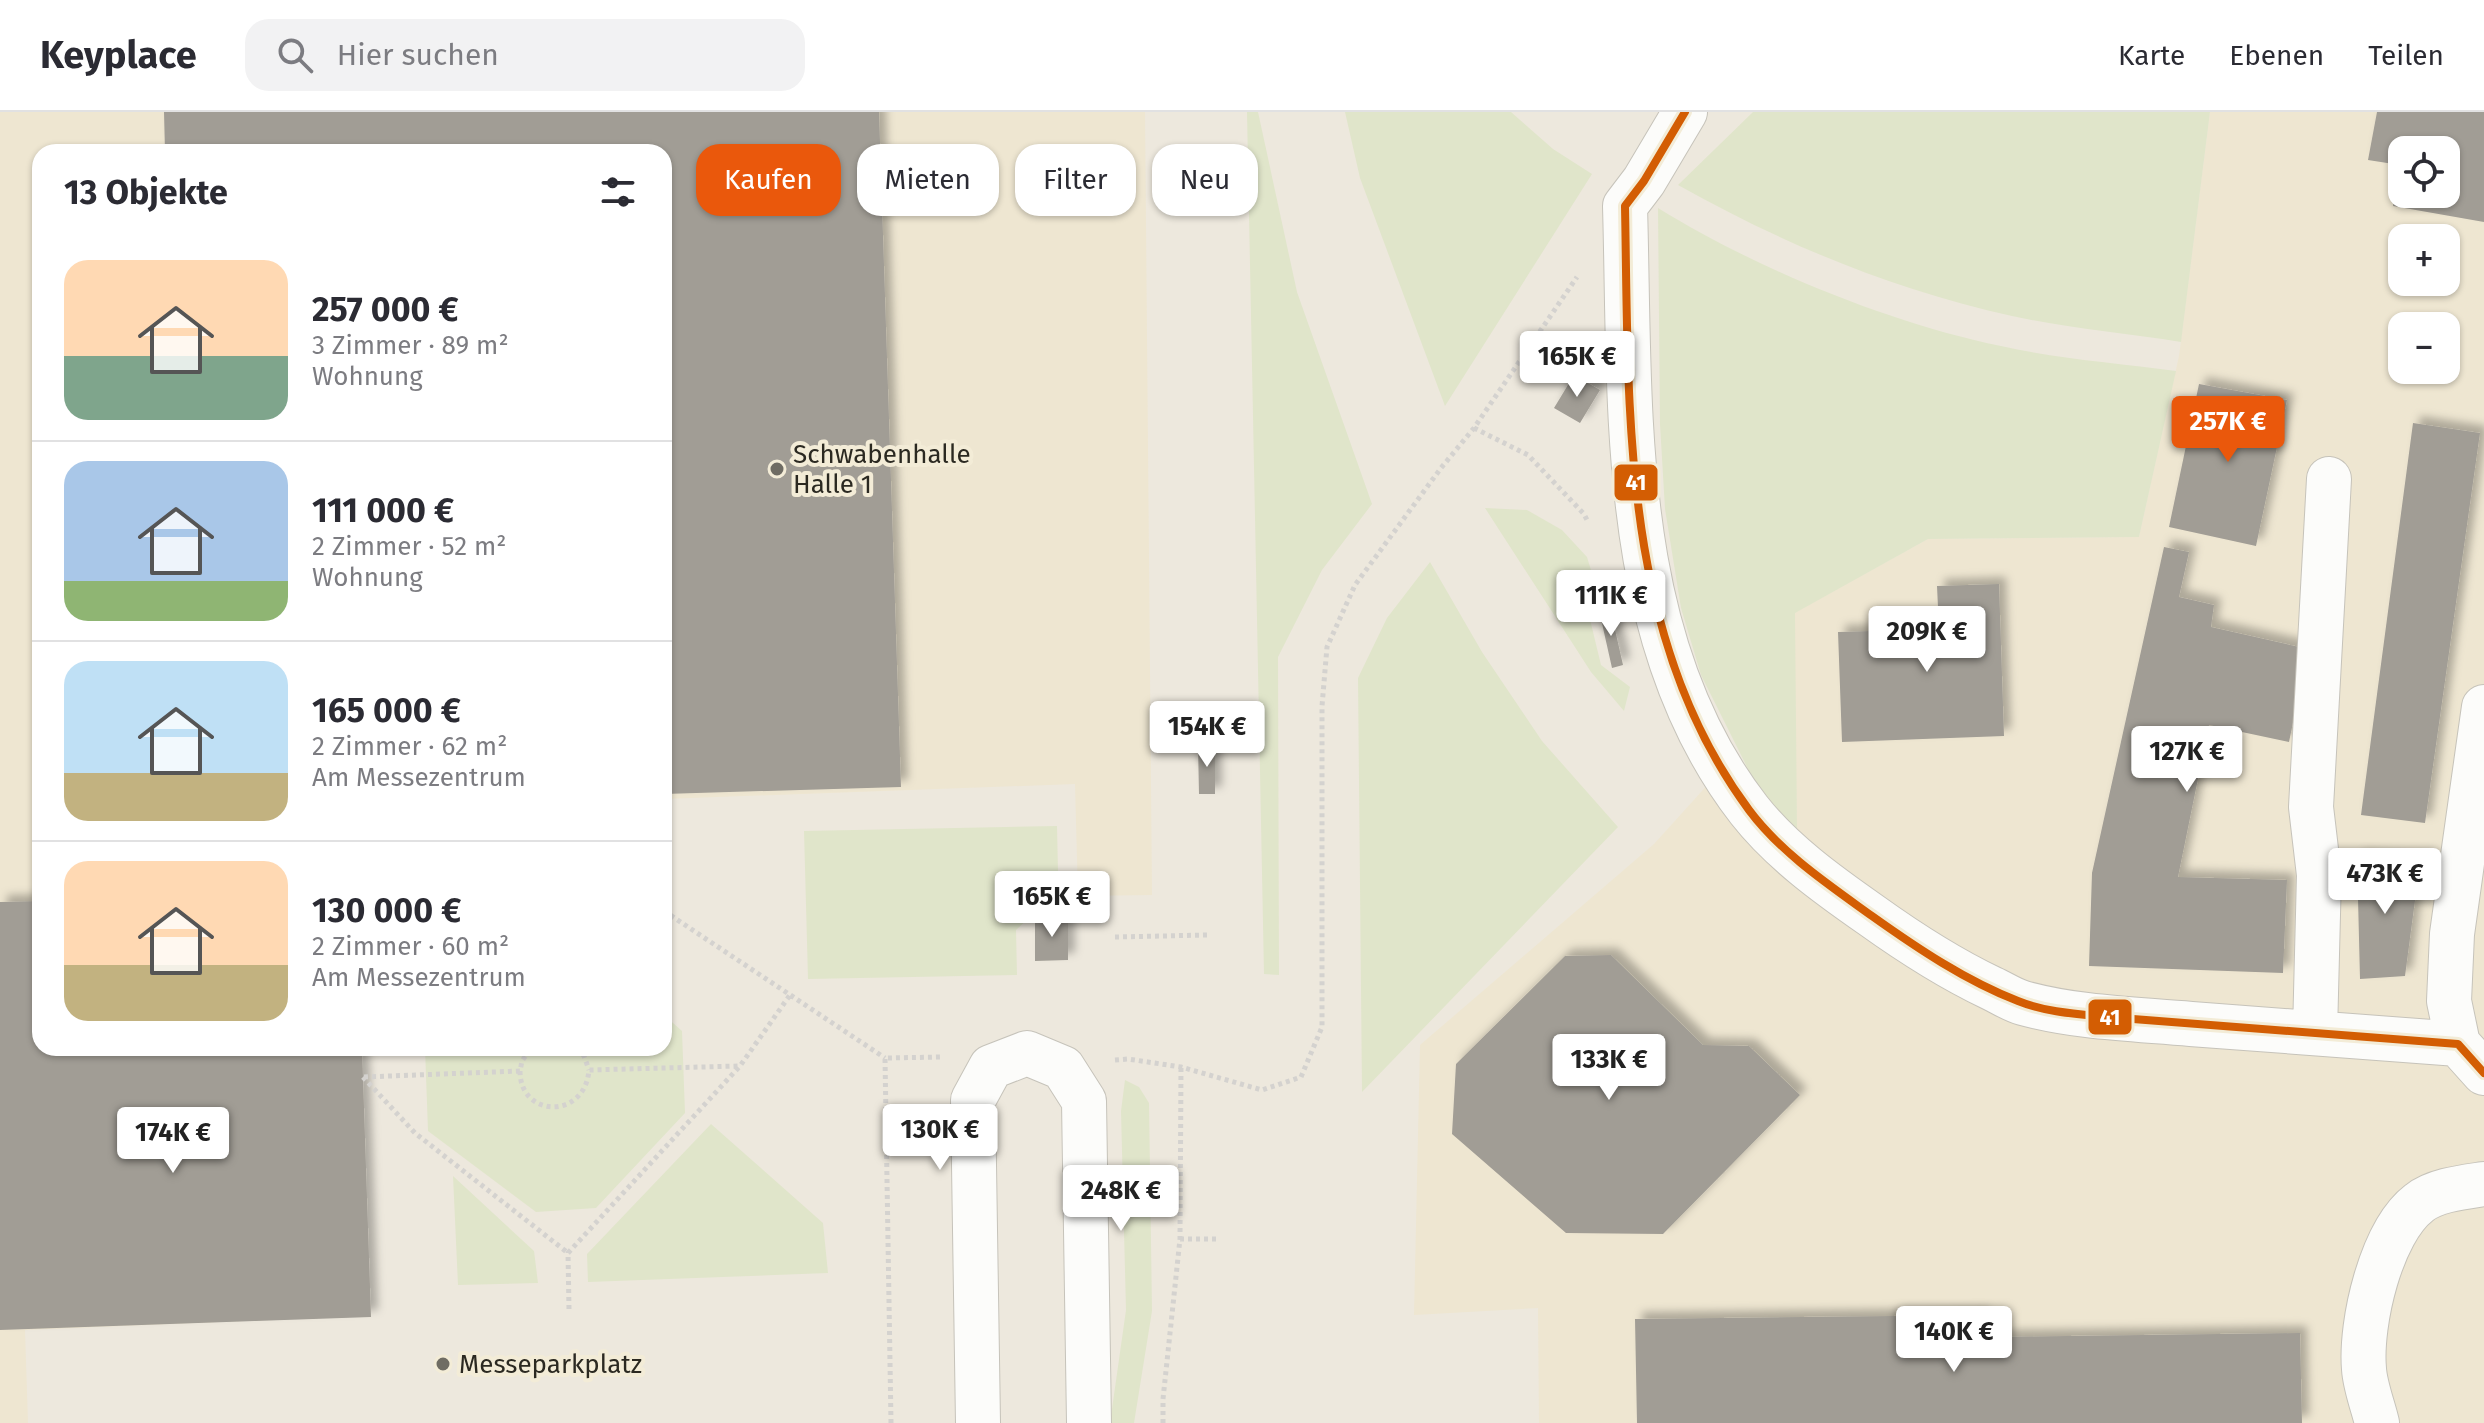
<!DOCTYPE html>
<html lang="de">
<head>
<meta charset="utf-8">
<style>
	:root { --surface:#fff; --page:#f2f2f3; --text:#2b2b33; --muted:#7c7c81; --line:#e1e1e2; --accent:#ea580c }
	body { margin:0; font-family:"Fira Sans",sans-serif; background:var(--page); color:var(--text); height:100vh; display:flex; flex-direction:column; font-size:30px; white-space:nowrap }
	* { box-sizing:border-box; margin:0 }
	p { font-size:26px; color:var(--muted) }
	.icon { flex:none; width:44px; height:44px; fill:none; stroke:currentColor; stroke-width:2; stroke-linecap:round; stroke-linejoin:round }
	.map { position:relative; flex:1; overflow:hidden }
	.sheet { position:absolute; left:32px; top:32px; width:640px; height:912px; display:flex; flex-direction:column; background:var(--surface); border-radius:24px; box-shadow:0 2px 6px #0004 }
	.sheet>* { flex:none }
	.banner { position:absolute; left:696px; top:32px; width:760px; height:72px; display:flex; gap:16px }
	.fabs { position:absolute; left:2388px; top:24px; display:grid; gap:16px }
	.fabs a { display:grid; place-items:center; width:72px; height:72px; border-radius:16px; background:var(--surface); box-shadow:0 2px 6px #0004; font-size:40px }
	.price { position:absolute; translate:-50% -68px; padding:0 18px; border-radius:8px; background:#fff; color:#222; font-size:26px; line-height:52px; filter:drop-shadow(0 2px 4px #0008) }
	.price::after { content:''; position:absolute; left:50%; top:48px; width:24px; height:18px; margin-left:-12px; background:inherit; clip-path:polygon(0 0,100% 0,50% 100%) }
	.price.current { background:var(--accent); color:#fff }
	ul { padding:0; list-style:none }
	li { display:flex; align-items:center; gap:24px; height:200px; padding:0 32px }
	li+li { border-top:2px solid var(--line) }
	li span { display:grid; place-items:center; flex:none; width:224px; height:160px; border-radius:24px; color:#555 }
	li>.icon { margin-inline-start:auto }
	span .icon { width:96px; height:96px; fill:#fffc; stroke-width:1 }
	li b { font-size:34px }
	h2 { display:flex; justify-content:space-between; align-items:center; height:96px; padding:0 32px; font-size:34px }
	.chip { padding:0 28px; border-radius:24px; background:var(--surface); box-shadow:0 2px 6px #0004; font-size:28px; line-height:72px }
	.chip.current { background:var(--accent); color:#fff }
	header { display:flex; align-items:center; gap:48px; box-sizing:border-box; height:112px; padding:0 40px; background:var(--surface); border-bottom:2px solid var(--line) }
	header strong { font-size:38px }
	nav { display:flex; gap:44px; margin-inline-start:auto; font-size:28px }
	.search { width:560px; height:72px; background:var(--page); display:flex; align-items:center; gap:20px; box-sizing:border-box; padding:0 28px; border-radius:24px; color:var(--muted); font-size:30px }
	.map>svg:first-child { display:block }
	.built { fill:#eee6d1; fill-rule:evenodd }
	.green { fill:#e0e5ca }
	.building { fill:#a19d95; fill-rule:evenodd; filter:url(#shadow) }
	.lines { fill:none; stroke-linecap:round; stroke-linejoin:round }
	.minor-casing { stroke:#c6c3ba; stroke-width:46 }
	.path { stroke:#d4d2cf; stroke-width:5; stroke-dasharray:4 4; stroke-linecap:butt }
	.minor { stroke:#fcfcfa; stroke-width:44 }
	.bus-1-casing { stroke:#f3ecd7; stroke-width:14 }
	.bus-1 { stroke:#d35d03; stroke-width:8 }
	.poi-dot { fill:#6f6c63; stroke:#f3ecd7; stroke-width:3 }
	.labels { text-anchor:middle; stroke-width:8; stroke-linejoin:round; paint-order:stroke }
	.poi-label { font-size:26px; fill:#2b2921; stroke:#f3ecd7; text-anchor:start }
	.line-badge { stroke:#f3ecd7; stroke-width:3 }
	.badge-label { font-size:22px; text-anchor:middle; font-weight:bold; fill:#fff }
</style>
</head>
<body>
<header>
<strong>Keyplace</strong>
<div class="search"><svg class="icon" aria-label="search" viewBox="0 0 24 24"><circle cx="10" cy="10" r="6"/><path d="M15 15l6 6"/></svg>Hier suchen</div>
<nav><a>Karte</a><a>Ebenen</a><a>Teilen</a></nav>
</header>
<div class="map">
<svg width="2484" height="1311" viewBox="0 0 2484 1311">
	<defs>
		<filter id="shadow"><feDropShadow dx="7" dy="-7" stdDeviation="4" flood-color="#0004"/></filter>
	</defs>
	<rect width="100%" height="100%" fill="#ede8dd"/>
	<path class="built" d="M 0,0 L 1145,0 L 1152,783 L 1078,784 L 1075,672 L 664,687 L 664,40 L 40,40 L 40,936 L 269,1208 L 25,1218 L 28,1311 L 0,1311 Z
		M 2210,0 L 2484,0 L 2484,1311 L 1539,1311 L 1538,1196 L 1414,1203 L 1420,933 L 1654,732 L 1721,658 L 1797,746 L 1794,501 L 1928,427 L 2139,425 L 2179,244 ZM 2402,38 L 2446,38 L 2446,82 L 2402,82 ZM 2402,126 L 2446,126 L 2446,170 L 2402,170 ZM 2402,214 L 2446,214 L 2446,258 L 2402,258 Z"/>
	<path class="green" d="M 1247,0 L 1258,0 L 1297,180 L 1372,392 L 1322,458 L 1278,545 L 1279,863 L 1264,862 Z
		M 1345,0 L 1511,0 L 1553,37 L 1592,62 L 1445,294 L 1360,66 Z
		M 1753,0 L 2210,0 L 2181,230 C 2125,221 2067,216 2012,204 C 1894,178 1783,132 1678,73 Z
		M 1658,96 C 1755,156 1889,211 2001,234 C 2058,247 2118,251 2176,259 L 2139,425 L 1928,427 L 1795,501 L 1797,717 L 1760,681 L 1701,563 L 1681,496 L 1665,397 L 1660,312 Z
		M 1485,396 L 1527,398 L 1562,418 L 1587,445 L 1600,488 L 1587,495 L 1601,553 L 1630,575 L 1624,599 L 1591,560 Z
		M 1430,450 L 1482,540 L 1542,629 L 1618,715 L 1362,980 L 1358,566 L 1387,506 Z
		M 1057,714 L 1059,804 L 1030,805 L 1016,818 L 1017,863 L 808,867 L 804,719 Z
		M 664,903 L 682,919 L 685,1001 L 596,1096 L 536,1100 L 428,1019 L 425,936 L 664,936 Z
		M 1125,968 L 1139,975 L 1149,991 L 1152,1199 L 1134,1311 L 1110,1311 L 1126,1198 L 1121,999 Z
		M 711,1012 L 823,1111 L 828,1161 L 588,1170 L 587,1142 Z
		M 453,1064 L 534,1139 L 538,1171 L 458,1173 Z"/>
	<path class="building" d="M 164,0 L 879,0 L 901,675 L 664,682 L 664,40 L 165,40 Z
		M 2377,0 L 2484,0 L 2484,110 L 2393,94 L 2400,53 L 2368,48 ZM 2402,38 L 2446,38 L 2446,82 L 2402,82 Z
		M 1574,263 L 1600,278 L 1580,311 L 1554,296 Z
		M 2199,272 L 2287,288 L 2256,434 L 2169,415 Z
		M 2413,311 L 2480,321 L 2425,711 L 2361,703 Z
		M 2164,435 L 2189,440 L 2179,485 L 2214,493 L 2211,515 L 2308,537 L 2289,630 L 2209,613 L 2178,765 L 2287,768 L 2283,861 L 2089,854 L 2092,761 Z
		M 1999,472 L 2004,624 L 1842,630 L 1838,520 L 1939,517 L 1937,474 Z
		M 1610,495 L 1623,553 L 1612,556 L 1599,498 Z
		M 1198,633 L 1215,633 L 1215,682 L 1199,682 Z
		M 2357,746 L 2420,751 L 2405,864 L 2360,867 Z
		M 40,789 L 40,936 L 362,936 L 371,1205 L 0,1218 L 0,790 Z
		M 1068,805 L 1068,848 L 1035,849 L 1035,806 Z
		M 1611,843 L 1703,933 L 1749,934 L 1800,983 L 1663,1122 L 1566,1121 L 1452,1022 L 1456,952 L 1565,844 Z
		M 1983,1203 L 1983,1225 L 2300,1221 L 2302,1311 L 1637,1311 L 1635,1207 Z"/>
	<g class="lines">
		<defs>
			<path id="minor" d="M 1685,0 L 1644,69 L 1625,94 C 1631,298 1617,528 1749,698 C 1782,740 1828,773 1871,803 C 1910,831 1949,856 1991,876 C 2002,881 2012,888 2023,891 C 2078,906 2135,907 2191,912 C 2280,919 2369,925 2458,932
				M 2484,595 L 2452,822 L 2449,889 L 2458,932 L 2484,961
				M 2315,921 L 2319,763 L 2311,695 L 2329,367
				M 978,1311 L 973,988 L 991,955 L 1027,941 L 1063,956 L 1084,989 L 1089,1311
				M 2377,1311 C 2373,1294 2365,1274 2364,1257 C 2360,1211 2381,1120 2419,1091 C 2435,1078 2464,1075 2484,1072"/>
		</defs>
		<use href="#minor" class="minor-casing"/>
		<path class="path" d="M 1474,316 L 1528,343 L 1584,402 L 1588,410
			M 664,799 L 885,946
			M 1115,825 L 1208,823
			M 578,936 L 584,944 L 589,958
			M 1115,948 L 1128,947 L 1181,955 L 1262,978 L 1301,965 L 1322,915 L 1322,594 L 1327,535 L 1355,473 L 1441,356 L 1474,316 L 1577,165
			M 520,959 C 520,1006 585,1008 589,958 L 739,954
			M 363,965 L 415,1021 L 568,1141
			M 364,965 L 520,959 L 522,949 L 531,936
			M 1180,1127 L 1218,1127
			M 569,1197 L 568,1141 L 740,954 L 790,883
			M 891,1311 L 885,946 L 942,945
			M 1163,1311 L 1163,1287 L 1180,1127 L 1181,955"/>
		<use href="#minor" class="minor"/>
		<defs>
			<path id="bus-1" d="M 1685,0 L 1644,69 L 1625,94 C 1629,300 1620,524 1749,698 C 1781,741 1829,773 1872,804 C 1917,836 1966,869 2018,889 C 2045,900 2077,902 2107,905 L 2458,932 L 2484,961"/>
		</defs>
		<use href="#bus-1" class="bus-1-casing"/>
		<use href="#bus-1" class="bus-1"/>
	</g>
	<g class="poi-dot">
		<circle cx="777" cy="357" r="8"/>
		<circle cx="443" cy="1252" r="8"/>
	</g>
	<g class="labels">
		<g class="poi-label">
			<text x="793" y="351">Schwabenhalle<tspan x="793" dy="30">Halle 1</tspan></text>
			<text x="459" y="1261">Messeparkplatz</text>
		</g>
	</g>
	<g class="line-badge">
		<rect x="1613" y="351" width="46" height="39" rx="8" fill="#d35d03"/>
		<rect x="2087" y="886" width="46" height="38" rx="8" fill="#d35d03"/>
	</g>
	<g class="badge-label">
		<text x="1636" y="378">41</text>
		<text x="2110" y="913">41</text>
	</g>
</svg>
<div class="fabs">
<a><svg class="icon" aria-label="locate" viewBox="0 0 24 24"><circle cx="12" cy="12" r="6"/><path d="M12 2v4M12 18v4M2 12h4M18 12h4"/></svg></a>
<a>+</a>
<a>−</a>
</div>
<b class="price" style="left:1577px;top:287px">165K €</b>
<b class="price current" style="left:2228px;top:352px">257K €</b>
<b class="price" style="left:1611px;top:526px">111K €</b>
<b class="price" style="left:1927px;top:562px">209K €</b>
<b class="price" style="left:1207px;top:657px">154K €</b>
<b class="price" style="left:2187px;top:682px">127K €</b>
<b class="price" style="left:2385px;top:804px">473K €</b>
<b class="price" style="left:1052px;top:827px">165K €</b>
<b class="price" style="left:1609px;top:990px">133K €</b>
<b class="price" style="left:940px;top:1060px">130K €</b>
<b class="price" style="left:173px;top:1063px">174K €</b>
<b class="price" style="left:1121px;top:1121px">248K €</b>
<b class="price" style="left:1954px;top:1262px">140K €</b>
<div class="banner">
<a class="chip current">Kaufen</a>
<a class="chip">Mieten</a>
<a class="chip">Filter</a>
<a class="chip">Neu</a>
</div>
<section class="sheet">
<h2>13 Objekte<svg class="icon" aria-label="filters" viewBox="0 0 24 24"><path d="M4 7h16M4 17h16"/><circle cx="9" cy="7" r="2"/><circle cx="15" cy="17" r="2"/></svg></h2>
<ul>
<li><span style="background:linear-gradient(#ffd9b3 60%,#7fa58c 0)"><svg class="icon" aria-label="home" viewBox="0 0 24 24"><path d="M3 11l9-7 9 7M6 9v11h12V9"/></svg></span><div><b>257 000 €</b><p>3 Zimmer · 89 m²</p><p>Wohnung</p></div></li>
<li><span style="background:linear-gradient(#a9c7e8 75%,#8fb573 0)"><svg class="icon" aria-label="home" viewBox="0 0 24 24"><path d="M3 11l9-7 9 7M6 9v11h12V9"/></svg></span><div><b>111 000 €</b><p>2 Zimmer · 52 m²</p><p>Wohnung</p></div></li>
<li><span style="background:linear-gradient(#bfe0f5 70%,#c2b280 0)"><svg class="icon" aria-label="home" viewBox="0 0 24 24"><path d="M3 11l9-7 9 7M6 9v11h12V9"/></svg></span><div><b>165 000 €</b><p>2 Zimmer · 62 m²</p><p>Am Messezentrum</p></div></li>
<li><span style="background:linear-gradient(#ffd9b3 65%,#c2b280 0)"><svg class="icon" aria-label="home" viewBox="0 0 24 24"><path d="M3 11l9-7 9 7M6 9v11h12V9"/></svg></span><div><b>130 000 €</b><p>2 Zimmer · 60 m²</p><p>Am Messezentrum</p></div></li>
</ul>
</section>
</div>
</body>
</html>
